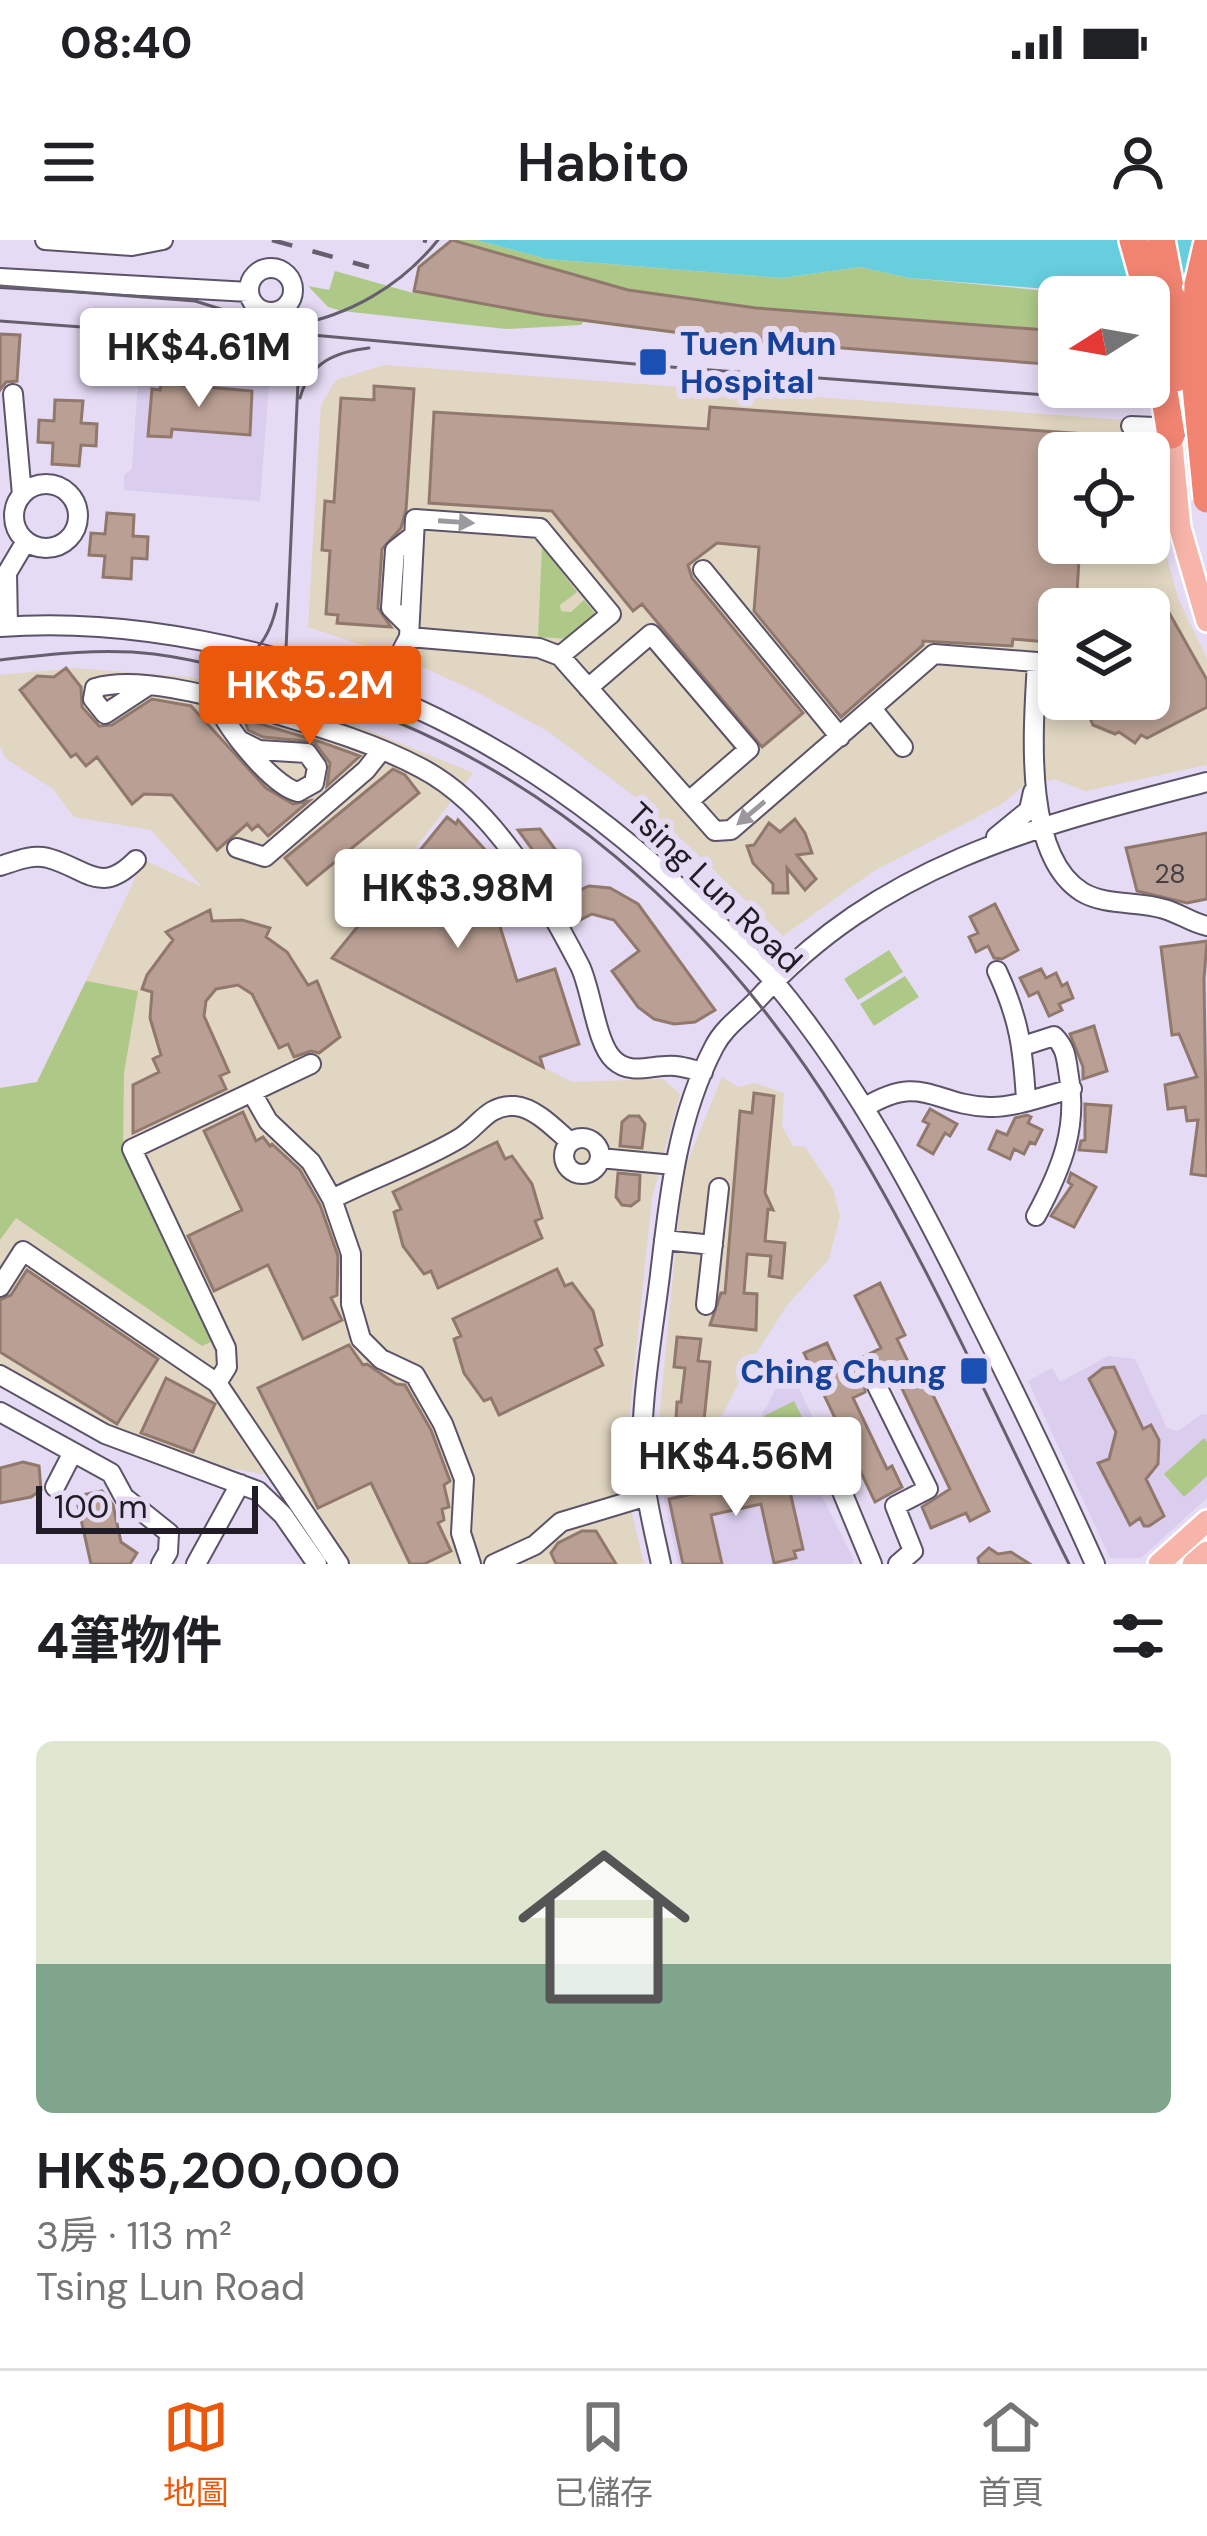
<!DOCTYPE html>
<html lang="zh-TW">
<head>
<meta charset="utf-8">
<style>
	:root { --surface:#fff; --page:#f2f2f2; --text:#202124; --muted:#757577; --line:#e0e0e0; --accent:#ea580c }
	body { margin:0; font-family:"DM Sans","Noto Sans TC",sans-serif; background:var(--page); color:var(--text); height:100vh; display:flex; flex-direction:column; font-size:45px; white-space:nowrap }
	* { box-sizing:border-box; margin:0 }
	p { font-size:39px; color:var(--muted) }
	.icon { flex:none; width:66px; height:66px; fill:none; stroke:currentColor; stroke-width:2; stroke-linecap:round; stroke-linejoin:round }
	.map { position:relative; height:1324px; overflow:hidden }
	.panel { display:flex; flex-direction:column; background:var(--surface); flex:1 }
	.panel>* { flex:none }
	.needle { width:78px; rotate:259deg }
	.tools { position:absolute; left:1038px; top:36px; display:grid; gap:24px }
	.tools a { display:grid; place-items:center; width:132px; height:132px; border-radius:18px; background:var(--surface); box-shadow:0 6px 18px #0003; font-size:60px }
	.scale { position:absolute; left:36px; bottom:30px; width:222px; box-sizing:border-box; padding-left:12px; border:6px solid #211d26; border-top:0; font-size:33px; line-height:42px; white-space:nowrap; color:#211d26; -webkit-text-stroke:9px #e6dbf4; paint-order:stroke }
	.price { position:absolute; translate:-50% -102px; padding:0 27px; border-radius:12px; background:#fff; color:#222; font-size:39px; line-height:78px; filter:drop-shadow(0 3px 6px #0008) }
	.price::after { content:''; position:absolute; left:50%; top:72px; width:36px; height:27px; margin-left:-18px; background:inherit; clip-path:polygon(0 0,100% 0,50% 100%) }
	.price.active { background:var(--accent); color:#fff }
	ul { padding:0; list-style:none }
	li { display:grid; align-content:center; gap:24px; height:636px; padding:0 36px }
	li span { display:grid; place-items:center; height:372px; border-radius:18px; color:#555 }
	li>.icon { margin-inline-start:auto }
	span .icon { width:216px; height:216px; fill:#fffc; stroke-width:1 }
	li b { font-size:51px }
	h2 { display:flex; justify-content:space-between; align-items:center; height:144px; padding:0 36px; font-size:51px }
	.status { display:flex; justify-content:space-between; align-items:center; height:84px; padding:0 60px; background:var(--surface); direction:ltr }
	.status svg { height:33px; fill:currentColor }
	header { display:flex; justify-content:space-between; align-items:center; height:156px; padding:0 36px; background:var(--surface); font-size:54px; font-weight:600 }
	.menu { display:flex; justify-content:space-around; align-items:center; height:168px; border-top:3px solid var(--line); background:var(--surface); font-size:33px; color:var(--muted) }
	.menu a { display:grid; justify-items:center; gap:6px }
	.menu .active { color:var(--accent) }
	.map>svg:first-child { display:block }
	.built { fill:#dacded }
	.medical { fill:#e0d6c1; fill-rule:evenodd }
	.green { fill:#aec987 }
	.water { fill:#67cedd }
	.building { fill:#baa094; stroke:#91786d; stroke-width:3 }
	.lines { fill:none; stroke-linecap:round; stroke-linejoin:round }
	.minor-casing { stroke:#5c5368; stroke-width:22 }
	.major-casing { stroke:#fff; stroke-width:26 }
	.highway-casing { stroke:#fff; stroke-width:32 }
	.minor { stroke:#fff; stroke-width:18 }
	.major { stroke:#f7b5aa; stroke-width:21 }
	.highway { stroke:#f18471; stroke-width:27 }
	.tram { stroke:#66606e; stroke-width:3 }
	.rail { stroke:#66606e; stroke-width:4.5; stroke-dasharray:21 21; stroke-linecap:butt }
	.highway-bridge-casing { stroke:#fff; stroke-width:32; stroke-linecap:butt }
	.highway-bridge { stroke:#f18471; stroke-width:27 }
	.oneway { fill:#9b999d }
	.transit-dot { fill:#1a4fb4; stroke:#e6dbf4; stroke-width:4.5 }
	.labels { text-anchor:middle; stroke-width:12; stroke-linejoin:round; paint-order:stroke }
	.number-label { font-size:27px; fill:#473e42 }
	.transit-label { font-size:33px; font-weight:bold; fill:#164399; stroke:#e6dbf4; text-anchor:start }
	.street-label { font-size:33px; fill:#211d26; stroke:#e6dbf4 }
</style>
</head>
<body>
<div class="status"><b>08:40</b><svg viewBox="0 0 49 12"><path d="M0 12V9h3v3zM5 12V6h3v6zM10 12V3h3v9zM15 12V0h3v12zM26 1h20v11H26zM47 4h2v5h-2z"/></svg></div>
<header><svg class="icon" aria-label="menu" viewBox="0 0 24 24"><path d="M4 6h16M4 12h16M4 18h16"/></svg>Habito<svg class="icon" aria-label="person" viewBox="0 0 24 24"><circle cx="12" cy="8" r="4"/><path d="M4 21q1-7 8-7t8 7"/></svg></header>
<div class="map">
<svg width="1207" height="1324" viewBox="0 0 1207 1324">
	<rect width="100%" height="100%" fill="#e6dbf4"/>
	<path class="built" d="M 141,96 L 229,103 L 247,109 L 260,119 L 269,145 L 260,261 L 124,250 L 124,235 L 132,229 Z
		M 1108,1116 L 1135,1119 L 1167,1188 L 1178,1191 L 1202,1174 L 1207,1175 L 1207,1258 L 1141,1318 L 1110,1318 L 1028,1141 L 1052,1128 L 1060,1142 Z
		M 783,1135 L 793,1136 L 839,1233 L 816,1244 L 854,1320 L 852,1324 L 678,1324 L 659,1235 L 685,1240 L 722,1229 L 746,1205 Z"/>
	<path class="medical" d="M 384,125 L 1151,182 L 1156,257 L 1166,314 L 1178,358 L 1207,419 L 1207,525 L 1085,551 L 1055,539 L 1022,547 L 1002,564 L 874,631 L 783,696 L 641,561 L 549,492 L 475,451 L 405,419 L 308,387 L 321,165 L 336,140 ZM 1059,213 L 1149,213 L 1149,303 L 1059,303 ZM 1059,369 L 1149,369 L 1149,459 L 1059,459 Z
		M 75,428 L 191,437 L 261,455 L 351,483 L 473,533 L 331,718 L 572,842 L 663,839 L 680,854 L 652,958 L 626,1208 L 626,1248 L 644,1324 L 331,1324 L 269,1235 L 199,1223 L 108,1188 L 0,1127 L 0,848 L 37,842 L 144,620 L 202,647 L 151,590 L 74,577 L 53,549 L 5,518 L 0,506 L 0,435 Z
		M 722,837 L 738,847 L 755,843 L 784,853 L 782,886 L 793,906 L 805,907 L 833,949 L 840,976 L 829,1019 L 788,1064 L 746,1129 L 703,1212 L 676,1223 L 655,1221 L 683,933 Z"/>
	<path class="green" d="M 450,0 L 476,0 L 547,19 L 782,38 L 860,27 L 909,38 L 1114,57 L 1059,57 L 1059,126 L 677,94 L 583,82 L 581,85 L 506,89 L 342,71 L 328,67 L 308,46 L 329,50 L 335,31 L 413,53 L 418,26 Z
		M 166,100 L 225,105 L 222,138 L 163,134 Z
		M 542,306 L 577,352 L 560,365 L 561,371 L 571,372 L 584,360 L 597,376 L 570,399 L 538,397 Z
		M 889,710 L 903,732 L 858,760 L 844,739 Z
		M 905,736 L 919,757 L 874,786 L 860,764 Z
		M 86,741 L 138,751 L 124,833 L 123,906 L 215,1100 L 202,1106 L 16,978 L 0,1000 L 0,848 L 37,842 Z
		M 794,1161 L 821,1215 L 791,1230 L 764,1176 Z
		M 1204,1198 L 1207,1202 L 1207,1236 L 1184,1257 L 1164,1234 Z"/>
	<path class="water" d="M 476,0 L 1207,0 L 1207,70 L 1149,57 L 909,38 L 860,27 L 782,38 L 547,19 Z"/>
	<path class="building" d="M 452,0 L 628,50 L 756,68 L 1059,91 L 1059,125 L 727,99 L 544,75 L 414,51 L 419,27 Z
		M 0,94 L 20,95 L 17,141 L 6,142 L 0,150 Z
		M 161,143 L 252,151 L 250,195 L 172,189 L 171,197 L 148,196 L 152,149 L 160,150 Z
		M 374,146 L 414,149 L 406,270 L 401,288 L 382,309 L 378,368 L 391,387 L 337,383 L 338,375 L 326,374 L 330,311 L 322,310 L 325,261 L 334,262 L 341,158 L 374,160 Z
		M 55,160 L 83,161 L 81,183 L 97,184 L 96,206 L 81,205 L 79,226 L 52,224 L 53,203 L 38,202 L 39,180 L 54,181 Z
		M 710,167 L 1113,196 L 1125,205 L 1124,213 L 1059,213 L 1059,303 L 1080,303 L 1076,369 L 1059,369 L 1059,403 L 1013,399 L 1012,406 L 923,401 L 923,405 L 841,477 L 754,371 L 759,307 L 717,303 L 688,325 L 692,338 L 803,473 L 762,507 L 642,364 L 633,371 L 552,271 L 429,263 L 434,172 L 708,189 Z
		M 107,273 L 134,275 L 133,296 L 148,297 L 147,319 L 132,318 L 131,339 L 103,337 L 105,316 L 89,315 L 91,293 L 105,294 Z
		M 1158,353 L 1207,440 L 1207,467 L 1147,498 L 1141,495 L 1135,503 L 1119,492 L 1115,494 L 1093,485 L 1082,459 L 1149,459 L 1149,369 L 1127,369 Z
		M 66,428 L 81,447 L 82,467 L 99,486 L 112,485 L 152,459 L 191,466 L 266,548 L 293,564 L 309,561 L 268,596 L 258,585 L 252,590 L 247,584 L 217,610 L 172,555 L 144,554 L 132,564 L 97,517 L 86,526 L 76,514 L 71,517 L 20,450 L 37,436 L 54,437 Z
		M 244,479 L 321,502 L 360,516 L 327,546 L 330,523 L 314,502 L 263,497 L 248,490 Z
		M 393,529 L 405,535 L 419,553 L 307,645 L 285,618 Z
		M 447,577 L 456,584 L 458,580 L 488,613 L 478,616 L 517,741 L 555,729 L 579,804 L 540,817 L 543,827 L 332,718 Z
		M 795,579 L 805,593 L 812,613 L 797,615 L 816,639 L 805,650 L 787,628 L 788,653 L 773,653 L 773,644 L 753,623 L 747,606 L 754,605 L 769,583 L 780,592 Z
		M 540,589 L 561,617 L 546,628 L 518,590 Z
		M 1207,593 L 1207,659 L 1187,663 L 1137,651 L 1126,608 Z
		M 589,646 L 610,648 L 638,664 L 715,770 L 695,782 L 674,784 L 654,779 L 638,767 L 612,731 L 639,711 L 614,680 L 592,674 L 576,682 L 560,659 Z
		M 995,664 L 1018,710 L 1002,719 L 994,718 L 988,706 L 976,712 L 969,697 L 978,693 L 970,677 Z
		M 210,670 L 212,681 L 242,680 L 270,688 L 266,697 L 287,712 L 308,745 L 317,741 L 340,797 L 319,813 L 311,811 L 294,817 L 288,804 L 279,808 L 252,754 L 238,745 L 216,749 L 206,761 L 204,776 L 229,832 L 220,836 L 226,849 L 133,893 L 133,845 L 159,832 L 153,819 L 161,815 L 150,778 L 152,752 L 142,749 L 147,735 L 173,700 L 166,692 Z
		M 1207,701 L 1204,739 L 1207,936 L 1191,934 L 1198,880 L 1187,881 L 1185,867 L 1168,869 L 1165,845 L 1197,837 L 1179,794 L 1172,795 L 1161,707 Z
		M 1041,729 L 1046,738 L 1056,733 L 1062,746 L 1067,743 L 1073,758 L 1059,764 L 1062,770 L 1049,776 L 1038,752 L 1029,756 L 1020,738 Z
		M 1094,786 L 1107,831 L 1083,839 L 1083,827 L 1070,794 Z
		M 754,853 L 774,856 L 765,953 L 773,970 L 768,969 L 765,1001 L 785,1003 L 782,1038 L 769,1036 L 771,1016 L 747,1014 L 744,1053 L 757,1054 L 756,1090 L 710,1085 L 721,1053 L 725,1053 L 740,871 L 752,873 Z
		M 1085,864 L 1111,866 L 1106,912 L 1079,910 L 1081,901 L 1085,900 Z
		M 930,869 L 957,884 L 950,896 L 945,893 L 933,914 L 918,905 L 929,884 L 923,881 Z
		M 243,872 L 256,901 L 263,897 L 270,906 L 272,904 L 300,930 L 320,965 L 338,1016 L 337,1055 L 331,1058 L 342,1080 L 303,1099 L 268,1025 L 214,1051 L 188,996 L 242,970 L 204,891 Z
		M 1027,875 L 1031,877 L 1028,883 L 1042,890 L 1035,904 L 1030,902 L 1024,914 L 1014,909 L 1010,919 L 989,909 L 997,891 L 1007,895 L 1015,878 Z
		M 629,876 L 639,876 L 645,884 L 642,908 L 620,906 L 622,882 Z
		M 497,902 L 505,919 L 512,916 L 532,944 L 542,978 L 535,981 L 542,998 L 438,1048 L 431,1031 L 424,1034 L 403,1006 L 394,972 L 401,969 L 393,952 Z
		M 618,933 L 640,935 L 639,960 L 631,966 L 622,965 L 616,957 Z
		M 1071,933 L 1096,947 L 1074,987 L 1051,976 L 1072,945 L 1068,942 Z
		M 557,1029 L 565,1046 L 572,1043 L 593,1071 L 602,1105 L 595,1109 L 603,1125 L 499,1175 L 491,1158 L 484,1161 L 464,1133 L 454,1099 L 461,1096 L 453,1079 Z
		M 27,1030 L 158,1119 L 117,1184 L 0,1112 L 0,1060 L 11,1055 Z
		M 880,1043 L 905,1095 L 897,1099 L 911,1128 L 918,1124 L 989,1271 L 970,1281 L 966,1273 L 931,1288 L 922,1267 L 950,1249 L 896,1136 L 889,1140 L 877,1133 L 865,1140 L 865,1152 L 853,1158 L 887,1229 L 892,1226 L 902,1247 L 875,1262 L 804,1113 L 827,1103 L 839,1129 L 881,1108 L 855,1056 Z
		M 677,1097 L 701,1099 L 698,1121 L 710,1122 L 703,1190 L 698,1189 L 697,1198 L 675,1195 L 677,1162 L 681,1162 L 685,1128 L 674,1127 Z
		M 349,1105 L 363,1125 L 367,1124 L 396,1144 L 405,1145 L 431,1190 L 450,1241 L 444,1245 L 449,1267 L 442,1269 L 444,1280 L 438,1283 L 451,1311 L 424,1324 L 410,1324 L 371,1243 L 318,1268 L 258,1148 Z
		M 1114,1127 L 1143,1189 L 1151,1185 L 1159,1200 L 1158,1224 L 1146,1239 L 1164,1276 L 1149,1286 L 1144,1286 L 1140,1278 L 1130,1285 L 1098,1223 L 1109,1219 L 1116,1192 L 1089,1139 L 1103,1128 Z
		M 166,1138 L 215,1164 L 193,1212 L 141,1193 Z
		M 23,1222 L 39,1226 L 41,1250 L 31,1257 L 0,1263 L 0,1228 Z
		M 786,1234 L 803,1309 L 794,1311 L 796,1318 L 774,1323 L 761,1264 L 711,1275 L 722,1324 L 683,1324 L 669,1259 Z
		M 102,1251 L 113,1265 L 121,1302 L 137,1313 L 130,1324 L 91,1324 L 78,1266 L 81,1265 L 82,1255 Z
		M 582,1291 L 596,1291 L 616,1324 L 556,1324 L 551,1313 L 558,1303 Z
		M 989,1308 L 998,1314 L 1011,1312 L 1030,1324 L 979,1324 L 978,1318 Z"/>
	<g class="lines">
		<defs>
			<path id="minor" d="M 45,0 L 132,6 L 163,0
				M249 50a22 22 0 1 1 44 0a22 22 0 1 1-44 0Z
				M 0,38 L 249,52
				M 13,154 L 22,255
				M 1131,186 L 1178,188
				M14 276a32 32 0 1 1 64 0a32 32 0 1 1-64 0Z
				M 703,330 L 840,497
				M 8,386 L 7,333 L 26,301
				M 409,386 L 391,368 L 395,310 L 414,295
				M 0,387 C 108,379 219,399 321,431 C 462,477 581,554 688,656 C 717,683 746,709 772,739 C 855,838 917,955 974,1071 C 1016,1154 1057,1239 1095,1324
				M 409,397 L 539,408 L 560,416 L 715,591 L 731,590 L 934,414 L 1037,422 C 1034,481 1021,614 1082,652 C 1105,666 1138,661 1164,669 C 1179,673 1192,683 1207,686
				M 146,447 L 105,474 L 93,459 L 95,448 C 139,434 222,459 266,471 C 319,487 372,502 421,528 C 494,566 543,655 580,726 C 592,751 596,804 614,820 C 632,837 655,823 676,826 C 685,827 694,830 703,832
				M 588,448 L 651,394 L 749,509 L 689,561
				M 381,451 L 409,397 L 415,279 L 540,288 L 611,374 L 560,416
				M 214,456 C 220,482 272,546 298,552 L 314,543 L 317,527 L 307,513 L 259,510 L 241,501
				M 873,470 L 903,507
				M 996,597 L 1029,570 L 1033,552
				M 237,608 L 265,617 L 366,530 L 381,511
				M 0,626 C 16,621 31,614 48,618 C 88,629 100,656 136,620
				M 997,731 C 1019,778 1023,808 1026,860
				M 1023,806 L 1054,796 C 1065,807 1066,816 1068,830 C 1079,886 1062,928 1036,976
				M 252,853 L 268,881 L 311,922 L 332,959 L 351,1014 L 351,1064 L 361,1099 L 381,1119 L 415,1135 L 443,1184 L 464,1239 L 461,1293 L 471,1324
				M 864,868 C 922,832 933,865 989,867 C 1015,868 1046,855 1072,849
				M564 916a18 18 0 1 1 36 0a18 18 0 1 1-36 0Z
				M 600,918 L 674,925
				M 332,959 C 373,938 420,922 460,898 C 479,886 488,864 515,866 C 536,868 555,889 570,902
				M 664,1000 L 713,1005
				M 0,1047 L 23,1011 L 217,1143 L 339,1324
				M 706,1065 L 719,948
				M 0,1135 L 105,1194 L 258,1251 L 283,1275 L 317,1324
				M 217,1143 L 227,1127 L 226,1108 L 132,909 L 311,824
				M 877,1146 L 928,1249 L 895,1266 L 913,1311 L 898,1324
				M 0,1172 L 111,1233 L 124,1257 L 169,1293 L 168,1312 L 161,1324
				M 838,1242 L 872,1324
				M 55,1247 L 72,1214
				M 196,1324 L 240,1244
				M 494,1324 L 535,1305 L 561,1282 L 641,1258
				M 661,1324 C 655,1295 647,1265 644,1235 C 637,1179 653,1093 660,1035 C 669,957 677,878 714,807 C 724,787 742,776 757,760 C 881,624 1035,586 1207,542"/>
			<path id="major" d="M 1171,195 L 1180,288 L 1207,381
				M 1159,1324 L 1207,1281
				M 1193,1324 L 1207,1312"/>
			<path id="highway" d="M 1133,0 L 1149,57
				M 1161,0 L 1172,58
				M 1198,45 L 1207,6"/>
		</defs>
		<use href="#minor" class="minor-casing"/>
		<use href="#major" class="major-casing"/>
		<use href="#highway" class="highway-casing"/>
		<use href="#minor" class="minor"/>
		<use href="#major" class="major"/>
		<use href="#highway" class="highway"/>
		<path class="tram" d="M 0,46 L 195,61 L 301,94 L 657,126 L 1207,167
			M 0,81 L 287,102
			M 292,86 C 350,75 401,46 438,0
			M 278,94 L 292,112 L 298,142 L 286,409 L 297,434 L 315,448
			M 300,158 C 310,122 335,112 369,108
			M 0,420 C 50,414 103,408 154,414 C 207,421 260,437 312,452 C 539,518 718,682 841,881 C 927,1019 996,1178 1069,1324
			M 217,426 C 254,423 270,398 277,364"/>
		<path class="rail" d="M 272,0 L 369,27
			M 423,0 L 427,1"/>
		<defs>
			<path id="highway-bridge" d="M 1198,45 L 1195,137 L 1207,259
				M 1172,58 L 1176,138
				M 1149,59 L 1171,195"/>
		</defs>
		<use href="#highway-bridge" class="highway-bridge-casing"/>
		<use href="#highway-bridge" class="highway-bridge"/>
	</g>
	<defs><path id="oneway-solid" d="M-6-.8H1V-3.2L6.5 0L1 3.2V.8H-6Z" transform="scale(3)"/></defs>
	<g class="oneway">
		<use href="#oneway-solid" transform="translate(456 282) rotate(4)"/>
		<use href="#oneway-solid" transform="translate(751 573) rotate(140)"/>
	</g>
	<g class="transit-dot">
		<rect x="638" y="107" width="30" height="30" rx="6"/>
		<rect x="959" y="1116" width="30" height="30" rx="6"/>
	</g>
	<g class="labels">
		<g class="number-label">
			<text x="1170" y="643">28</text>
		</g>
		<g class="transit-label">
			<text x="680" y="115">Tuen Mun<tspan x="680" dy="38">Hospital</tspan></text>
			<text x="947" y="1143" text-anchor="end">Ching Chung</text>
		</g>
		<g class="street-label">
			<text transform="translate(715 647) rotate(44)" y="12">Tsing Lun Road</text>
		</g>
	</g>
</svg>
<div class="tools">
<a><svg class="needle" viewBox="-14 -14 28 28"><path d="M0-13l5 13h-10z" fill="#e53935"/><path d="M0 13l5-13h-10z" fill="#757577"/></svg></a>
<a><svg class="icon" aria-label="locate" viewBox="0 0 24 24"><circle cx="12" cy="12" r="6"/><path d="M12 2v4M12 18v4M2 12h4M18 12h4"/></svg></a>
<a><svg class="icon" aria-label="layers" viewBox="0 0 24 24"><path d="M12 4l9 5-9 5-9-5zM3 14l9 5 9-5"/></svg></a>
</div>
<div class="scale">100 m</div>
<b class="price" style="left:199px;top:170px">HK$4.61M</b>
<b class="price active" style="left:310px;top:508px">HK$5.2M</b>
<b class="price" style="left:458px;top:711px">HK$3.98M</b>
<b class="price" style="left:736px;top:1279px">HK$4.56M</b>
</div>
<section class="panel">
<h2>4筆物件<svg class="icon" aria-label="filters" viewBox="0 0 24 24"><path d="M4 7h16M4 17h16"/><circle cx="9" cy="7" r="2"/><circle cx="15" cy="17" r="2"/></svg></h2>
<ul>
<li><span style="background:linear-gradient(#dfe7d0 60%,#7fa58c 0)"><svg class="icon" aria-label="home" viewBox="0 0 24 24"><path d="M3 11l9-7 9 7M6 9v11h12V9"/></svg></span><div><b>HK$5,200,000</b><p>3房 · 113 m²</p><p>Tsing Lun Road</p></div></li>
</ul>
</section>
<nav class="menu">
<a class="active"><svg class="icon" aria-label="map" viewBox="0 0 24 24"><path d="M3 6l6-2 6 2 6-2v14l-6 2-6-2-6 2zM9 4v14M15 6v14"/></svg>地圖</a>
<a><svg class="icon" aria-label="saved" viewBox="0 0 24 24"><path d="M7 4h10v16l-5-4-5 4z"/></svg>已儲存</a>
<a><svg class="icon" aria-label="home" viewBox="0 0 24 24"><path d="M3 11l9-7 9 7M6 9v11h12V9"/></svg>首頁</a>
</nav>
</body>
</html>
